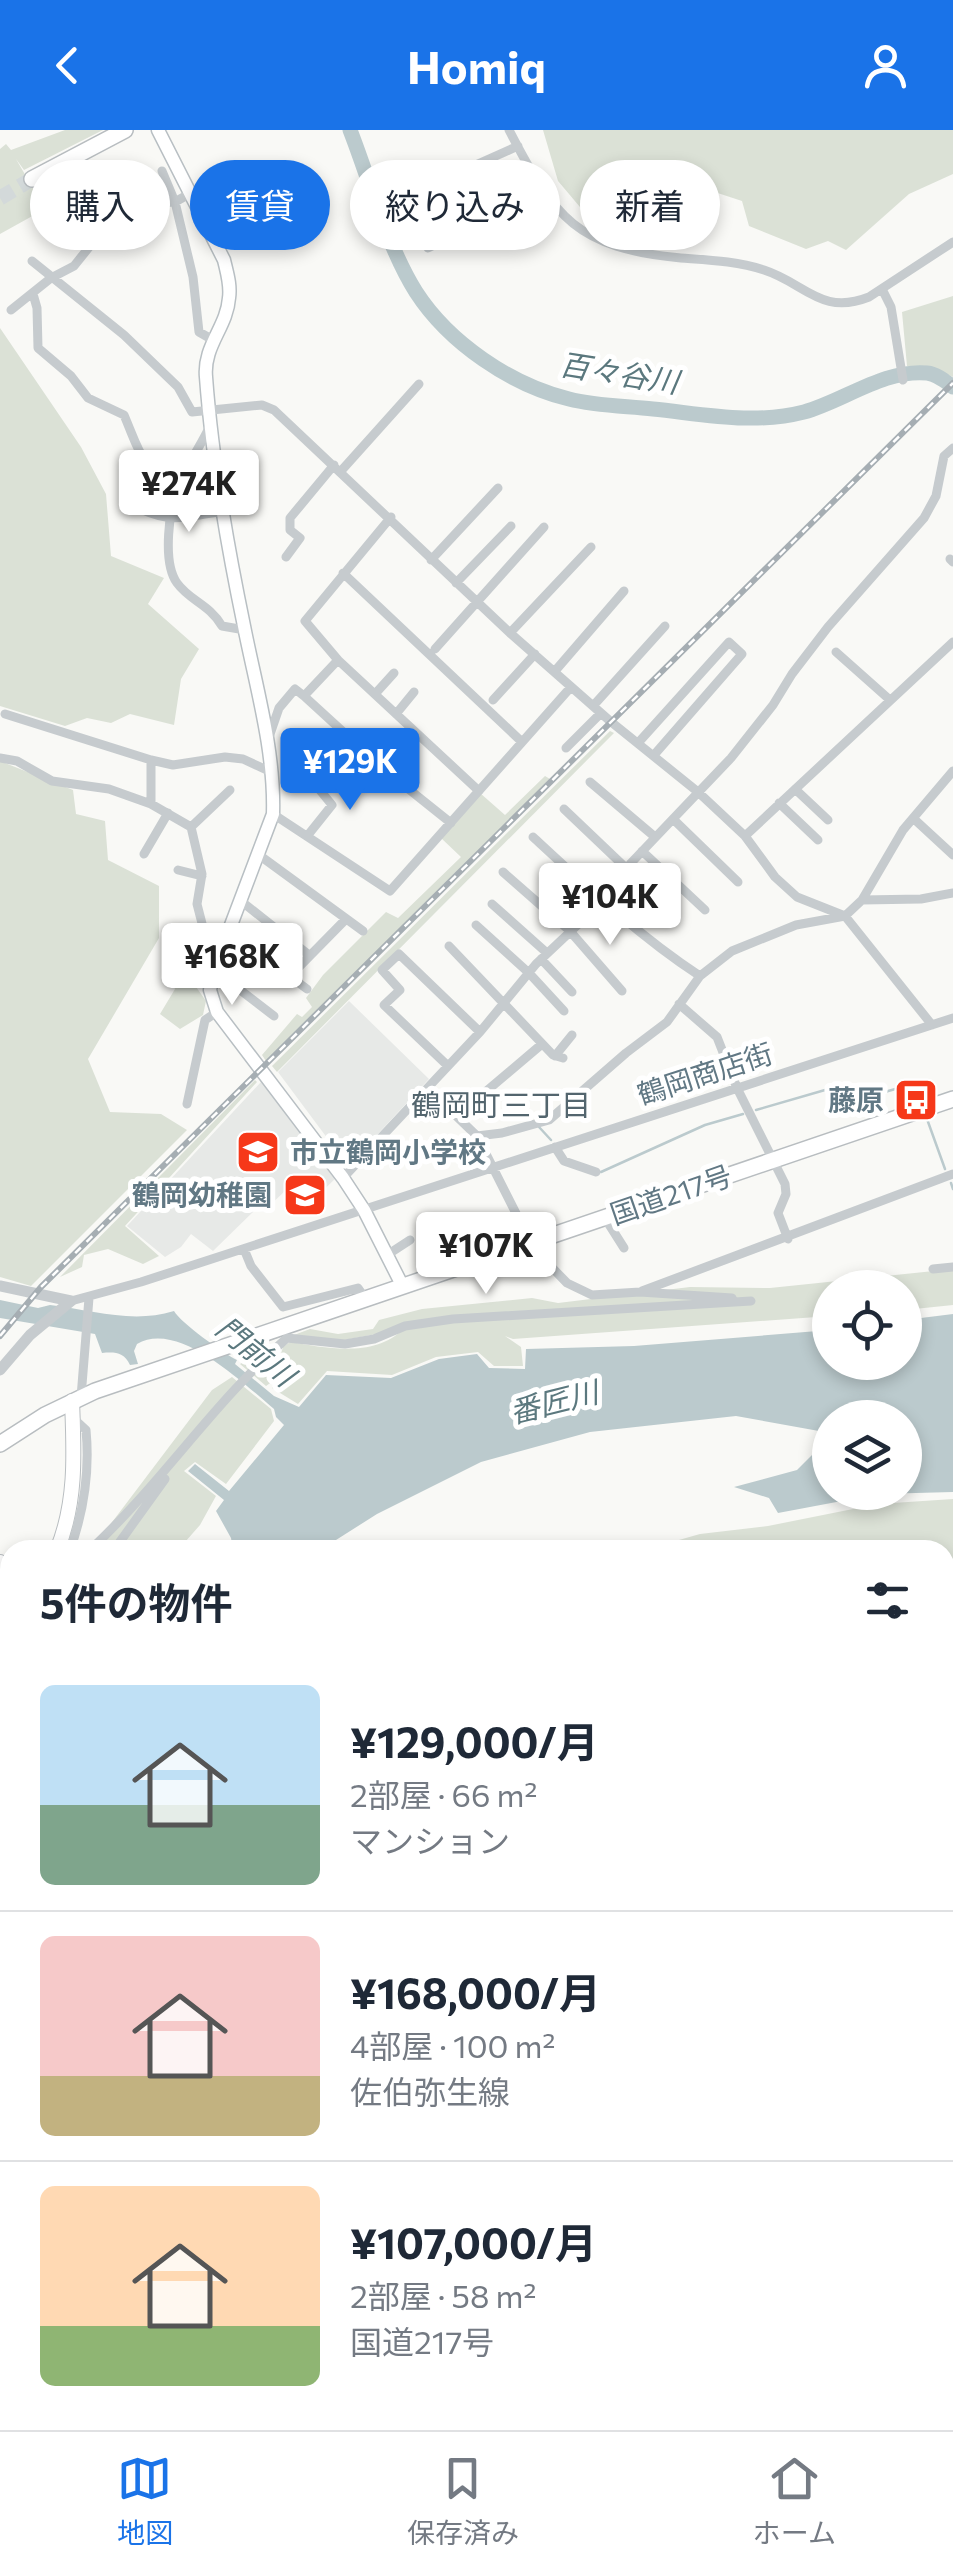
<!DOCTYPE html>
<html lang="ja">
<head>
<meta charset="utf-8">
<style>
	:root { --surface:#fff; --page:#f2f2f3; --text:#1f2937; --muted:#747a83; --line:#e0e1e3; --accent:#1a73e8 }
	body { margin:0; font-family:Commissioner,"Noto Sans JP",sans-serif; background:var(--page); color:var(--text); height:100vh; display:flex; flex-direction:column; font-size:38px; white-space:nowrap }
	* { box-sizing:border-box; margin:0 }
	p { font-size:32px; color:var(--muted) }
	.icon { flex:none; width:55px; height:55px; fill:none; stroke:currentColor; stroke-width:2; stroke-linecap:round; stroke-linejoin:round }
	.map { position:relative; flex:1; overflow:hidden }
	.drawer { position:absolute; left:0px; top:1410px; width:955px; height:890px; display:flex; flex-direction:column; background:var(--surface); border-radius:30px 30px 0 0; box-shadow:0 5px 15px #0003 }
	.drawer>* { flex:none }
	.guide { position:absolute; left:30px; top:30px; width:895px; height:90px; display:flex; gap:20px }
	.tools { position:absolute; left:812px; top:1140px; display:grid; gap:20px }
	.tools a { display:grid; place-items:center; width:110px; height:110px; border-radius:50%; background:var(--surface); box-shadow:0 5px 15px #0003; font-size:50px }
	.price { position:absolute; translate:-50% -85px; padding:0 22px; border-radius:10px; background:#fff; color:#222; font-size:32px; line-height:65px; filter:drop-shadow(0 2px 5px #0008) }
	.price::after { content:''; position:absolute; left:50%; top:60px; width:30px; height:22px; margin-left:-15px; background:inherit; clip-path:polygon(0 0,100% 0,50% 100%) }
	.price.on { background:var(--accent); color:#fff }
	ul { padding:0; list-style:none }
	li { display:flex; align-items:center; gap:30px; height:250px; padding:0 40px }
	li+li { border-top:2px solid var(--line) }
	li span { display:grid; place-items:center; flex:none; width:280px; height:200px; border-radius:15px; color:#555 }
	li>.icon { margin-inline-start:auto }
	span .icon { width:120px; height:120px; fill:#fffc; stroke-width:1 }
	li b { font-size:42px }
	h2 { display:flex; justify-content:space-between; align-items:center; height:120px; padding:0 40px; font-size:42px }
	.chip { padding:0 35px; border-radius:45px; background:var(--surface); box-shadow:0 5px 15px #0003; font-size:35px; line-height:90px }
	.chip.on { background:var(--accent); color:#fff }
	header { display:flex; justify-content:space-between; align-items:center; height:130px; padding:0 40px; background:var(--accent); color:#fff; font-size:45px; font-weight:700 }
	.tabs { display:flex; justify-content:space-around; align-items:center; height:140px; border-top:2px solid var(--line); background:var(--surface); font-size:28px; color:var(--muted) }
	.tabs a { display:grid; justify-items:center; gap:5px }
	.tabs .on { color:var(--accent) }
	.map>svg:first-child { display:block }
	.built { fill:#e7e9e7 }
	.green { fill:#dbe1d6 }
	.water { fill:#bbcacd }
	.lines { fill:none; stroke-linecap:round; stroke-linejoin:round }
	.stream { stroke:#bbcacd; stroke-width:2.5 }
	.river { stroke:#bbcacd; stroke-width:15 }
	.trunk-tunnel { stroke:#d3d9da; stroke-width:15; stroke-dasharray:15 8; stroke-linecap:butt }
	.secondary-casing { stroke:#b8bfc3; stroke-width:15 }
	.primary-casing { stroke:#b9bec1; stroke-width:16 }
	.trunk-casing { stroke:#b8bdc0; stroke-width:18 }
	.minor { stroke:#c6cbce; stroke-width:9 }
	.tertiary { stroke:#c6cbce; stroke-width:11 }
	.secondary { stroke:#fff; stroke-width:12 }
	.primary { stroke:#fff; stroke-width:14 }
	.trunk { stroke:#fff; stroke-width:15 }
	.rail-casing { stroke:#a6aeb3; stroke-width:6 }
	.rail { stroke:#fff; stroke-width:2.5; stroke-dasharray:8; stroke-linecap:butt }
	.labels { text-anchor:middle; stroke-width:10; stroke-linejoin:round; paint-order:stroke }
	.street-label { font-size:28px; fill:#617884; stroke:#fff }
	.poi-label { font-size:28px; font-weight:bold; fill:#617884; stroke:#fff; text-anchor:end }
	.water-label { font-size:30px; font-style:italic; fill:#5b787e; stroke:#fff }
	.neighbourhood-label { font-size:30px; fill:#53656e; stroke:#fff }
</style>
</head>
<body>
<header><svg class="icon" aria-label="back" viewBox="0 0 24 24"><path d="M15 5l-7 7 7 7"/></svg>Homiq<svg class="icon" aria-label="person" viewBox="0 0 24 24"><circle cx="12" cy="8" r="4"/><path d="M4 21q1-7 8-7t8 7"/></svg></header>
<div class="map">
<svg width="953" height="2300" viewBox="0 0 953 2300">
	<rect width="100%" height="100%" fill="#f9f9f6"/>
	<path class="built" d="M 349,871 L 429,949 L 348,1036 L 278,942 Z
		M 261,952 L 301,997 L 337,1047 L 306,1077 L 287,1059 L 263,1082 L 255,1080 L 213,1121 L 191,1104 L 181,1117 L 165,1127 L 127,1096 Z"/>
	<path class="green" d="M 65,0 L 103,0 L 24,40 L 16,29 L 45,79 L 0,104 L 0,19 L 6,14 L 11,20 Z
		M 543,0 L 953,0 L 953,44 L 909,64 L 846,120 L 828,111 L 806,119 L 749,96 L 742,71 L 684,52 L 678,90 L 632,70 L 596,96 L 558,51 Z
		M 953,166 L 953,247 L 935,239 L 907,236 L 902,182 Z
		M 0,198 L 81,317 L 106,364 L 111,426 L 164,448 L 148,474 L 199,519 L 181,549 L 174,595 L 130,584 L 111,593 L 87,588 L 65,596 L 0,576 Z
		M 610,601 L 614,603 L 277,942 L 272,936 Z
		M 0,631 L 73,660 L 76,684 L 105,691 L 108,730 L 159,756 L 159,808 L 88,929 L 110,982 L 161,984 L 187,1000 L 31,1156 L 0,1147 Z
		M 545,646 L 550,649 L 266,931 L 262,925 L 297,884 L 302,887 L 312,877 L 306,868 L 323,845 L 386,782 L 398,788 L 461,727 L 441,708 L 480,663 L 505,685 Z
		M 175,836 L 187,844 L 206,871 L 203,885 L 180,899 L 160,884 L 175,859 L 169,841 Z
		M 255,950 L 257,952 L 125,1096 L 159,1126 L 143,1134 L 108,1119 L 84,1125 L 82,1137 L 60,1147 Z
		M 953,1139 L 953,1175 L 905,1180 L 905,1158 L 830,1158 L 830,1186 L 513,1209 L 505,1206 L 521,1217 L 523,1236 L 494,1236 L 478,1222 L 436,1227 L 392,1245 L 327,1241 L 298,1274 L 272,1258 L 293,1237 L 266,1256 L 240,1234 L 266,1219 L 294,1236 L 281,1224 L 283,1217 L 290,1212 C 326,1218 375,1228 403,1199 L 339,1211 L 294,1205 L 310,1199 L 338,1204 L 373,1199 L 379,1190 L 422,1179 L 532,1168 L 558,1173 L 690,1157 L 770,1158 Z
		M 232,1247 L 271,1279 L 274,1291 L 226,1354 L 195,1332 L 184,1341 L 216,1366 L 200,1395 L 178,1420 L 91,1420 L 212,1260 Z
		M 953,1369 L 953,1485 L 945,1486 L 945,1420 L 644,1420 L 700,1404 L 768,1396 L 878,1374 Z
		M 78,2290 L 439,2290 L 461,2300 L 80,2300 Z"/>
	<path class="water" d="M 0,1170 L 38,1178 L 50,1175 C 93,1180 132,1194 174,1181 C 181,1193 223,1223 237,1230 L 235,1234 L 274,1266 L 299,1277 L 326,1245 L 391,1248 L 439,1229 L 477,1224 L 489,1238 L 525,1239 L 526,1219 L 634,1216 L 830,1200 L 830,1232 L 905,1232 L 905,1190 L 953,1184 L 953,1362 L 879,1364 L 778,1383 L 769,1368 L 734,1357 L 797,1340 L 830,1307 L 830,1362 L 905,1362 L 905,1288 L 830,1288 L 830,1303 L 736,1286 L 590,1302 L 481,1332 L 377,1384 L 336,1410 L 329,1420 L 233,1420 L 231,1408 L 216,1381 L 224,1370 L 188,1341 L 195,1334 L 229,1361 L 284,1295 L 276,1287 L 274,1279 C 244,1254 178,1189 137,1214 L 134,1221 L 138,1234 L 130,1235 C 124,1222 115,1222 102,1223 L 95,1204 L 0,1188 Z
		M 10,1669 L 10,1826 L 0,1841 L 0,1684 Z"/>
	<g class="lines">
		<path class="stream" d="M 756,980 L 825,960 L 860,969 L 913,954 L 919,967
			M 927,989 L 945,1039
			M 539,997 L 551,1010
			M 601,1042 L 705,995 L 743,984
			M 951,1053 L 953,1059"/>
		<path class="river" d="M 350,0 C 370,51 387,116 416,162 C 449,213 511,255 569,269 C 596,276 626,276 653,279 C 703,284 754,295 804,282 C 844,271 884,239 927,243 C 937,244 945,251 953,257
			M 945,1752 L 953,1752"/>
		<path class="trunk-tunnel" d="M 0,68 L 32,49"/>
		<defs>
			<path id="secondary" d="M 158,0 L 224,130 C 227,143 231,155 229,168 C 227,197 203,216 206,247 C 212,329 227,414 244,496 C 256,557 275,621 273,684 L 214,840 L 210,860 L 217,882 L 343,1048 L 364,1080 L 402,1155"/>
			<path id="primary" d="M 57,1420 C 77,1372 74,1321 72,1271
				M 0,1432 L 10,1439"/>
			<path id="trunk" d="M 32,49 L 125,0
				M 0,1314 L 45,1285 L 95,1261 L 953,969"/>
		</defs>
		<use href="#secondary" class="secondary-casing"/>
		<use href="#primary" class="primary-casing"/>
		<use href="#trunk" class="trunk-casing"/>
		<path class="minor" d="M 509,0 C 555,89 577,118 681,128 C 708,130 737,131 764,140 C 805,153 821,186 869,167 L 953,112
			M 451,46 L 518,16
			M 189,64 L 175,72 L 193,147 L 199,202 L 213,210
			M 106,65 L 115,89
			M 417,84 L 528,35
			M 428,118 L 544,62
			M 32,131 L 124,205 L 178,257 L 192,282 L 262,275 L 274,280 L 510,503 L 610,591 L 698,662 L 745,706 L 775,747 L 797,767 L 845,786 L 932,895
			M 882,159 L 891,177 L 903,250
			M 33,164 L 37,178 L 38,218 L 71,246 L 88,268 L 124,285 C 141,325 139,333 177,360
			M 11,180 L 51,148 L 74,136 L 110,91 L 157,73 L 175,72 L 162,41
			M 209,298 C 200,317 187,335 179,354 C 169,378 162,432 177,453 C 190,471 209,474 222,496 L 245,500
			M 341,341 L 419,254
			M 125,371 C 167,395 178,388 224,381
			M 286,427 L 300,408 L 290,400 L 290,388 L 334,335
			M 950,429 L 953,432
			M 431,430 L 498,358
			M 343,443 L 522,612
			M 456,453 L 511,396
			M 510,503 L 591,417
			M 435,519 L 544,397
			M 836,522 L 890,570
			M 338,530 L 479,661
			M 555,541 L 624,461
			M 375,564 L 394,543
			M 304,566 L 386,641 L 451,693
			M 493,570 L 535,524
			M 593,576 L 665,496
			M 5,584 L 151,630 L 173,635 L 225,627 L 243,629 L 271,642
			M 396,584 L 414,562
			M 269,607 L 279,578 L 295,559 L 304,566 L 338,530 L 305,491 L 391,387
			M 638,613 L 729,512 L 742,524 L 654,625
			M 566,618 L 601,583
			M 0,628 L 17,631 L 52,651 L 109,659 L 151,674
			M 151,630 L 151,674 L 191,697 L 202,744 L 197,774 L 214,840 L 274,886
			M 590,652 L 655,707
			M 795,659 L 828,690
			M 779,673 L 818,710
			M 564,679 L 627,739
			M 273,684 L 390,761 L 571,557
			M 913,688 L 953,725
			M 673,689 L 738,752
			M 191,697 L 230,660
			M 308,705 L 332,675 L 319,659
			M 745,706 L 953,512
			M 533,707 C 586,756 639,806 700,846 L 732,821 L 796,795 L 845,786 L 862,770 L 903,700 L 953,641
			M 642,721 L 705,780
			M 144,724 L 168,683
			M 259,725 L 363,801
			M 178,740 L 202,746
			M 503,742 L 569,800 L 622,861
			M 862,770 L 921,769 L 953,763
			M 241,771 L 309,825
			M 492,774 L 547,823
			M 476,795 L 529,843 L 564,881
			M 175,809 L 208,816
			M 449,816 L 553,925 L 563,928
			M 220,822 L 229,823 L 242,811 L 307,859
			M 541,829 L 572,862
			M 290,846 L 346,789
			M 679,874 L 717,907 L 737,958 L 785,1054 L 786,1064 L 778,1083 L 788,1109
			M 555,926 L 572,905
			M 448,936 L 384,875 L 400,860 L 382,840 L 399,824 L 480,902
			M 420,967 L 451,981 L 477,1006 L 534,1119 L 567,1153 L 592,1165 L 640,1162 L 732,1168
			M 187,974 L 205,890 L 217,882
			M 457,986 L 542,914
			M 477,1006 L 502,1003 L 549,990 L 626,923 L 667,892 L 700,846
			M 555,1017 L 564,1031 L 596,1042
			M 343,1048 L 480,902 L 536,834 L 603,771 L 631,733 L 731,628 L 773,575 L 792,544 L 828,497 L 924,388 L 936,366 L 944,326 L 953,318
			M 605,1088 L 624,1118
			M 244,1119 L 251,1136 L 283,1177 L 358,1158 L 365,1168
			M 387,1125 L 410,1110
			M 933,1139 L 953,1137
			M 642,1161 L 953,1044
			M 71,1171 L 141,1152 L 953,888
			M 81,1267 L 89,1168
			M 70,1420 C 84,1381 90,1342 86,1300 L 73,1288
			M 90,1420 C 161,1354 214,1272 287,1208 L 345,1214 L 374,1209 L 405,1196 L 453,1189 L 751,1171
			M 114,1420 L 165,1349
			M 0,1449 L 10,1456
			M 0,1493 L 0,1496
			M 0,1557 L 10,1538
			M 0,1581 L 10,1567
			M 945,1624 L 953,1623
			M 0,1774 L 10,1781
			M 945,1830 L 953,1830
			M 945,1838 L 953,1851
			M 953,1959 L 948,1962 L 953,1969
			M 945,2068 L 953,2064
			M 0,2086 L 10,2066
			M 945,2234 L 949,2237
			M 0,2276 L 10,2266
			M 618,2290 L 622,2300
			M 700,2290 L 738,2300
			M 745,2290 L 746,2300
			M 582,2300 L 591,2290"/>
		<path class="tertiary" d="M 0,1156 L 71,1171
			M 0,1240 L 30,1205 L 71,1171"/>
		<use href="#secondary" class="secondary"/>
		<use href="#primary" class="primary"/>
		<use href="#trunk" class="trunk"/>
		<defs>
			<path id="rail" d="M 0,1206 L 41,1157 L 953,253"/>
		</defs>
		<use href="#rail" class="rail-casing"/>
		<use href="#rail" class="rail"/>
	</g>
	<defs>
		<symbol id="bus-square" viewBox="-11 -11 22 22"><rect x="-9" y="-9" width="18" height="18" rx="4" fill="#f63819" stroke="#fff"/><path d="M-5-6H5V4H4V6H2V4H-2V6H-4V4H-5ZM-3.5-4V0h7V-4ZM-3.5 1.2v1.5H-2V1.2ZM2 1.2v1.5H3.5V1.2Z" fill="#fff"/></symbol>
		<symbol id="school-square" viewBox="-11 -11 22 22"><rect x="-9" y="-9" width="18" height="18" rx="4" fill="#f63819" stroke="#fff"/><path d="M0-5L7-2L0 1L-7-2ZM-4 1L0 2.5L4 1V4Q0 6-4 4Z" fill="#fff"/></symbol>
	</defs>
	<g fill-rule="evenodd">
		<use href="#bus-square" x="891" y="945" width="50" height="50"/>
		<use href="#school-square" x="233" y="997" width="50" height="50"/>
		<use href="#school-square" x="280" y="1040" width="50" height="50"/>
	</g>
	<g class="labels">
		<g class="street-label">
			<text transform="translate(705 944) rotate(-18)" y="10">鶴岡商店街</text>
			<text transform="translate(671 1065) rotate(-19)" y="10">国道217号</text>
		</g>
		<g class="poi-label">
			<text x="884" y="980">藤原</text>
			<text x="290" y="1032" text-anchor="start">市立鶴岡小学校</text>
			<text x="272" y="1075">鶴岡幼稚園</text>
		</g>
		<g class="water-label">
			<text transform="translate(619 244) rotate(9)" y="10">百々谷川</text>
			<text transform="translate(255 1222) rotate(39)" y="10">門前川</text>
			<text transform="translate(554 1273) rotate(-14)" y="10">番匠川</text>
		</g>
		<g class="neighbourhood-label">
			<text x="501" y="986">鶴岡町三丁目</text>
		</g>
	</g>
</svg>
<div class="tools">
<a><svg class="icon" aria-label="locate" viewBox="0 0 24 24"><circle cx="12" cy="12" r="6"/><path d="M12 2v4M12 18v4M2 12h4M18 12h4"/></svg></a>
<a><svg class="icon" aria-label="layers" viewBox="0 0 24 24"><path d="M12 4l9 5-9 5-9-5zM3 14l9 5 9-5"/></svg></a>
</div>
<b class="price" style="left:189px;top:405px">¥274K</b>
<b class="price on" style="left:350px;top:683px">¥129K</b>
<b class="price" style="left:610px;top:818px">¥104K</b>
<b class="price" style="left:232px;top:878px">¥168K</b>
<b class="price" style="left:486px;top:1167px">¥107K</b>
<div class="guide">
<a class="chip">購入</a>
<a class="chip on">賃貸</a>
<a class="chip">絞り込み</a>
<a class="chip">新着</a>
</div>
<section class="drawer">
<h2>5件の物件<svg class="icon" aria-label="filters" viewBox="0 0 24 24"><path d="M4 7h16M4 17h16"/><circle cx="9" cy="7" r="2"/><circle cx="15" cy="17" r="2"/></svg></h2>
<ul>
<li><span style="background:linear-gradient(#bfe0f5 60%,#7fa58c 0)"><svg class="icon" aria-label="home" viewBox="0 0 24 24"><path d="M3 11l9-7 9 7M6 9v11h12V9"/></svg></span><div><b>¥129,000/月</b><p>2部屋 · 66 m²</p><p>マンション</p></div></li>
<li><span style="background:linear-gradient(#f6c9c9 70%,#c2b280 0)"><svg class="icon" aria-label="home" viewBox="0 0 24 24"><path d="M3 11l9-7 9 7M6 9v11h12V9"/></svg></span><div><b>¥168,000/月</b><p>4部屋 · 100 m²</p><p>佐伯弥生線</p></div></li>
<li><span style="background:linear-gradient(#ffd9b3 70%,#8fb573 0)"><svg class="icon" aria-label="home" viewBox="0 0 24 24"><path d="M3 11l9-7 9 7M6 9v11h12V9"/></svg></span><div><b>¥107,000/月</b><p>2部屋 · 58 m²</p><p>国道217号</p></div></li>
</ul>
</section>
</div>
<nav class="tabs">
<a class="on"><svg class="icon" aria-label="map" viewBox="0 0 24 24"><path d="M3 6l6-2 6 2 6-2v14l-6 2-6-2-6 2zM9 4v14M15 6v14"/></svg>地図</a>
<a><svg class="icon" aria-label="saved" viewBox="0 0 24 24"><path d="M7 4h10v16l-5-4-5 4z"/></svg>保存済み</a>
<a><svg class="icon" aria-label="home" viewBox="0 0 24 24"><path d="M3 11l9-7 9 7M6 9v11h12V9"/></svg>ホーム</a>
</nav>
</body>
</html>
